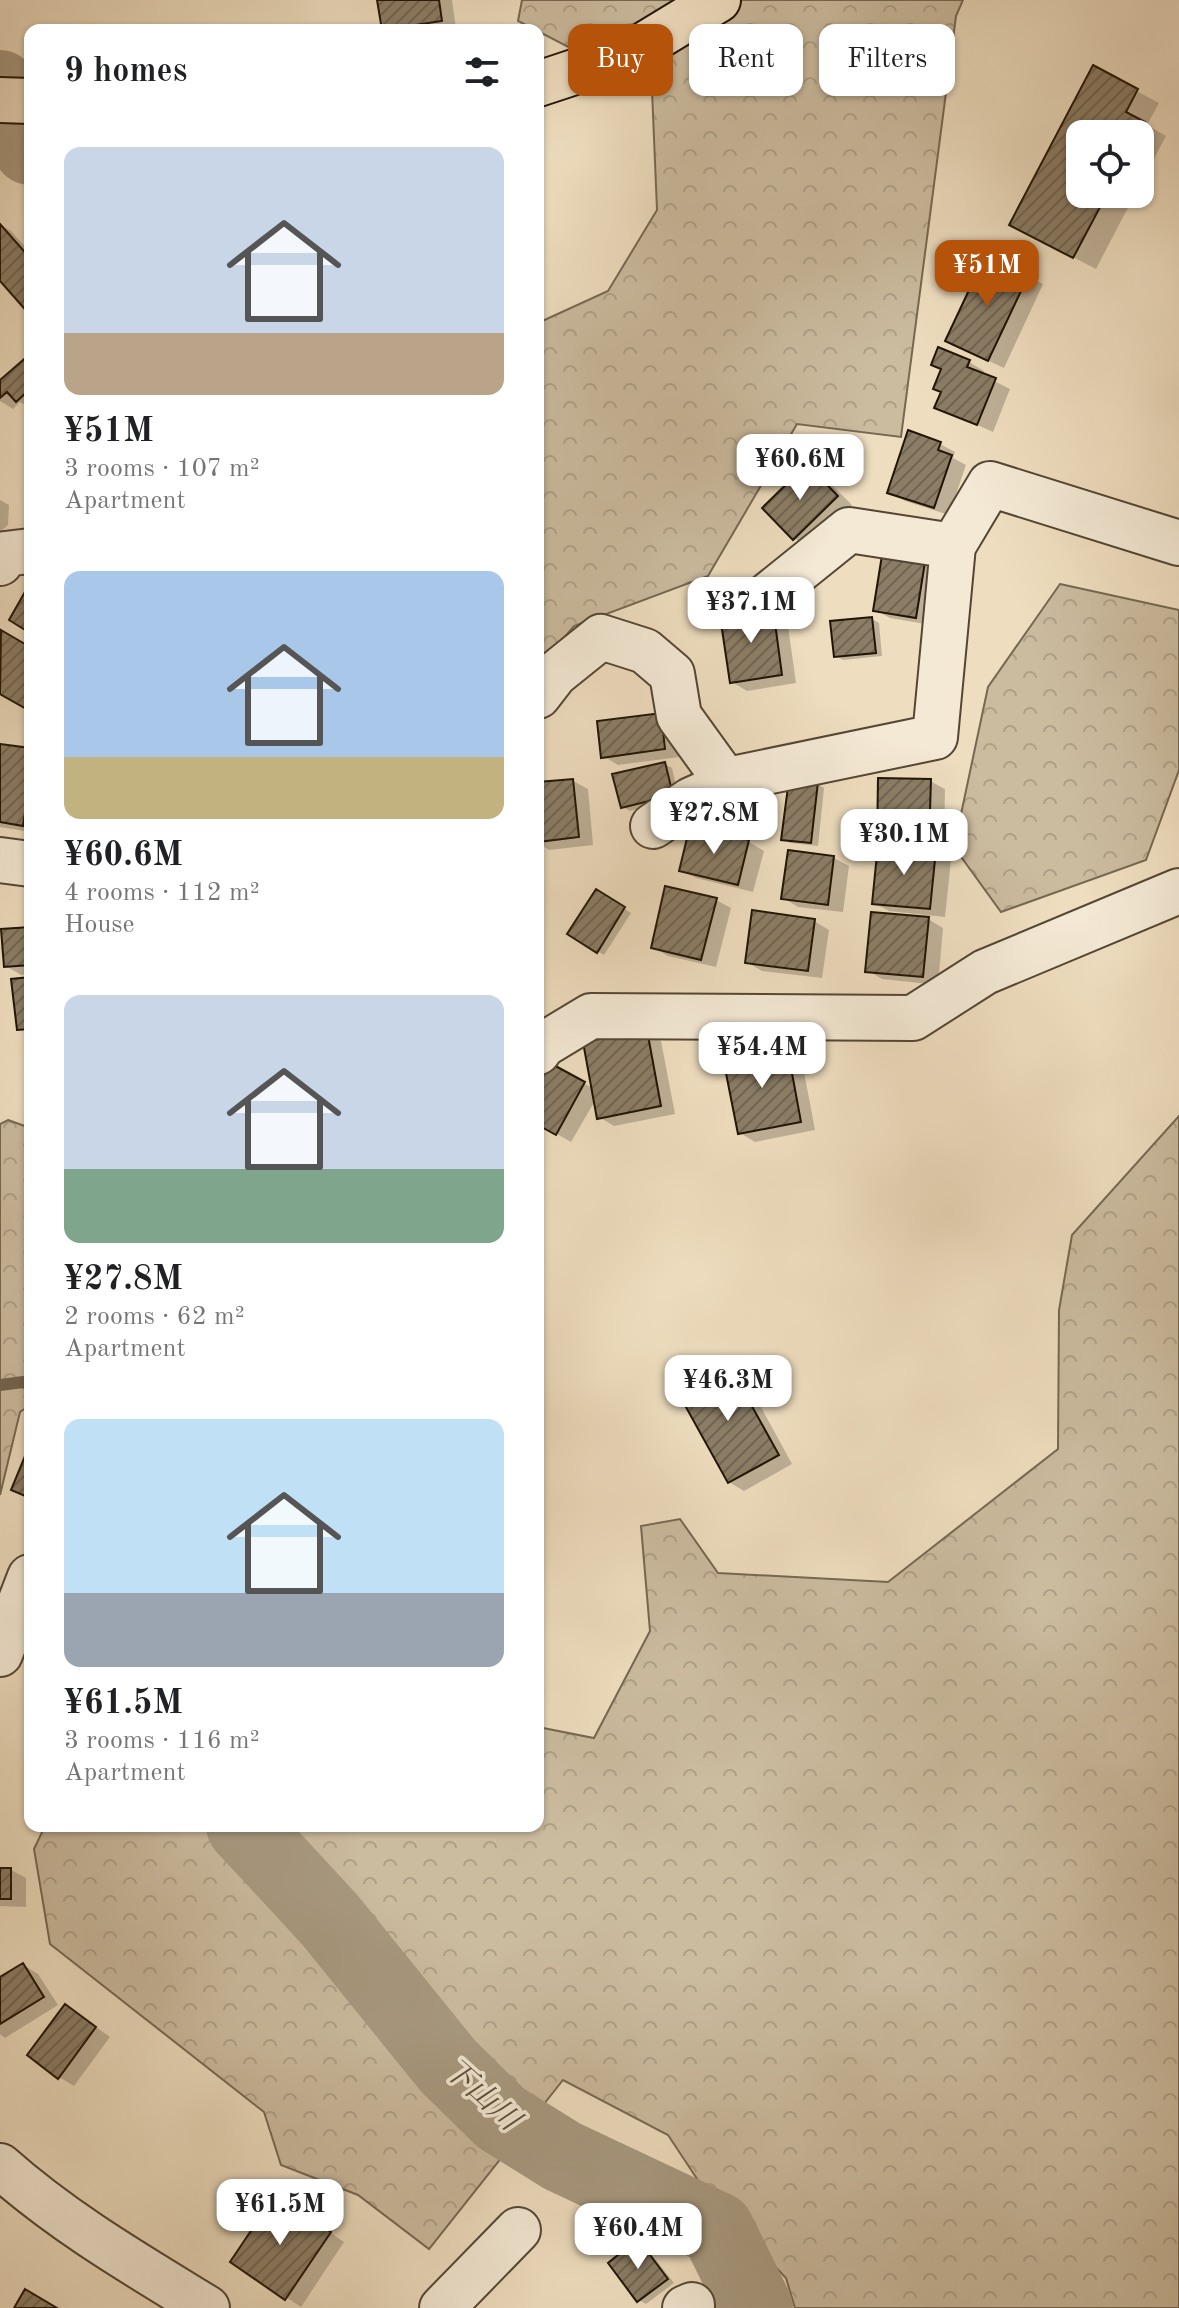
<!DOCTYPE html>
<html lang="en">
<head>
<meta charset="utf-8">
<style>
	:root { --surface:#fff; --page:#f6f6f6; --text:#202124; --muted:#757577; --accent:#b45309 }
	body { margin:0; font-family:"Old Standard TT","Noto Serif JP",serif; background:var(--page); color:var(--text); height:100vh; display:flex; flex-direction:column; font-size:30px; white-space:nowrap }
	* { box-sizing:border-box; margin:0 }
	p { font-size:26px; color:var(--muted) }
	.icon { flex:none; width:44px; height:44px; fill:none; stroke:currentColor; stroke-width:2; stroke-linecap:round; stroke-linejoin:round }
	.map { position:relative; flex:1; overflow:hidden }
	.details { position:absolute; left:24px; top:24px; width:520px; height:1808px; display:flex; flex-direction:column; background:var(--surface); border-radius:16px; box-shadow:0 2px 6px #0004 }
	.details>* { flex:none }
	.banner { position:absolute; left:568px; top:24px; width:490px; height:72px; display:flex; gap:16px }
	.controls { position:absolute; left:1066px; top:120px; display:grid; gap:16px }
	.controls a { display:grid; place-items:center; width:88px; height:88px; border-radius:16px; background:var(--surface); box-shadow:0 2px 6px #0004; font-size:40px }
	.price { position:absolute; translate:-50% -68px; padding:0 18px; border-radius:16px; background:#fff; color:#222; font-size:26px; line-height:52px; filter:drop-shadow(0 2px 4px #0008) }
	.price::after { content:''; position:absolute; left:50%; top:48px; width:24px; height:18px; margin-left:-12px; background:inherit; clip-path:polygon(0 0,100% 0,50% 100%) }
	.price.selected { background:var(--accent); color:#fff }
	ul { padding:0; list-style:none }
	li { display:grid; align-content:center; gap:16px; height:424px; padding:0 40px }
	li span { display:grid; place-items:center; height:248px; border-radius:16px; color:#555 }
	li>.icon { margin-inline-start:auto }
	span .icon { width:144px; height:144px; fill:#fffc; stroke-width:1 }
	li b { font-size:34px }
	h2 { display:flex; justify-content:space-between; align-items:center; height:96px; padding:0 40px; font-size:34px }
	.chip { padding:0 28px; border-radius:16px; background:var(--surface); box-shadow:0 2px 6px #0004; font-size:28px; line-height:72px }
	.chip.selected { background:var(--accent); color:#fff }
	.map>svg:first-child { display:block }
	.forest { fill:url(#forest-crowns); stroke:#766852; stroke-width:2 }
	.shadow { fill:#0003 }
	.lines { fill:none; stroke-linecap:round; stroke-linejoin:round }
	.stream { stroke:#72644f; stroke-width:12 }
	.river { stroke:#a89980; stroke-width:74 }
	.building { fill:url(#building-hatch); stroke:#201405; stroke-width:2 }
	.minor-casing { stroke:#544634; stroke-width:48 }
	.major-casing { stroke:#201405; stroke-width:48 }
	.minor { stroke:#f4e9d5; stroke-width:44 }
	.major { stroke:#eeddbf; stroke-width:44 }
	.labels { text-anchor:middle; stroke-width:7; stroke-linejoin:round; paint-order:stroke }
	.water-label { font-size:30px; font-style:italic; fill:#5d503c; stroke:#f4e9d5 }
</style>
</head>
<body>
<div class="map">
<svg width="1179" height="2308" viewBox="0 0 1179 2308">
	<defs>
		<pattern id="forest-crowns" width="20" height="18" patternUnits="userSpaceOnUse" patternTransform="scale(2)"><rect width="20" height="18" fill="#cbbb9f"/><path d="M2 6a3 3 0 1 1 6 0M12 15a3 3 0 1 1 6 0" fill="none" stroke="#aea087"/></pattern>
		<pattern id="building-hatch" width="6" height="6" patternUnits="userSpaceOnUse" patternTransform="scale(2)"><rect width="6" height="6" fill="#8b7d66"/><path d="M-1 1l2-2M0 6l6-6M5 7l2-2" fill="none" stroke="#716552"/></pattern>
	</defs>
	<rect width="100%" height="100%" fill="#eeddbf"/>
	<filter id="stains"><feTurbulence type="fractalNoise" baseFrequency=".0025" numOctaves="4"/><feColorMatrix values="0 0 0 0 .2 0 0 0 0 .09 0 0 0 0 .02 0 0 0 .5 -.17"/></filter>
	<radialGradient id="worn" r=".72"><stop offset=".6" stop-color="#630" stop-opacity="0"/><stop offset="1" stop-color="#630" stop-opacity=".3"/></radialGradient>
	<path class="forest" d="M 522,0 L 963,0 L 956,16 L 901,437 L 797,424 L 708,576 L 574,626 L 538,668 L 538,323 L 608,291 L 657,210 L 652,90 L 518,21 Z
		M 1060,584 L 1179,610 L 1179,770 L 1146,860 L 1001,912 L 954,847 L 988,687 Z
		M 1179,1116 L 1179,2308 L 795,2308 L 786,2278 L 707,2194 L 668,2135 L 563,2080 L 429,2249 L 358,2195 L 281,2165 L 264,2112 L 50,1944 L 34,1849 L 45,1826 L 538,1826 L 538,1727 L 594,1738 L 650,1631 L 641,1526 L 680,1519 L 718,1573 L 888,1582 L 1058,1449 L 1059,1310 L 1072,1235 Z
		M 8,1120 L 30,1128 L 30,1405 L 20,1412 L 0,1495 L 0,1124 Z"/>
	<path class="shadow" d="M 380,0 L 452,0 L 456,29 L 386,30 Z
		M 1094,68 L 1159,103 L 1147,125 L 1166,136 L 1140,185 L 1140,134 L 1080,134 L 1080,194 L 1135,194 L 1096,269 L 1034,237 Z
		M 0,225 L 11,231 L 30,252 L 30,312 L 0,278 Z
		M 987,256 L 1043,284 L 1004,368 L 963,349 Z
		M 30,357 L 30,408 L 20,402 L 13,409 L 0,401 L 0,383 Z
		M 969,362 L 984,371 L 982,375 L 1010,389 L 993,432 L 937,407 L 943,392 L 943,369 Z
		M 940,444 L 955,452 L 953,458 L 966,465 L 949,515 L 905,501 L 890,492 Z
		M 807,466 L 822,475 L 852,505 L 809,547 L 794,538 Z
		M 0,500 L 9,505 L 8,525 L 0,532 Z
		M 885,551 L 941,566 L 931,625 L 890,618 L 875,610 Z
		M 772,610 L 787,619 L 796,683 L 747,691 L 732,682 Z
		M 872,619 L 879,623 L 882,656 L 843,660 L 836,656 Z
		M 675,724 L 679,757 L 618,765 L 603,756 Z
		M 0,746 L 30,750 L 30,832 L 0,827 Z
		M 665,764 L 672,768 L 679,799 L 630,811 L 623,807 Z
		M 573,781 L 588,789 L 593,845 L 549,850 L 538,843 L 538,784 Z
		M 930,781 L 945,789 L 944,850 L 933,850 L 951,860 L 945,917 L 889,911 L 874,903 L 890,847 L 879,841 Z
		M 818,784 L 824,788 L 818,846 L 790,843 L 783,839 Z
		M 691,829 L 749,842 L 764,851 L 753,892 L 696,878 L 681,870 Z
		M 834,858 L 849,866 L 843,912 L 798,907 L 783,898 Z
		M 596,891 L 631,913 L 604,955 L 570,934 Z
		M 716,900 L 731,908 L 716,967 L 668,956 L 653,947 Z
		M 928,919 L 943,928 L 938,985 L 882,979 L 867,970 Z
		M 814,921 L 829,930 L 822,978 L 762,971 L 747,962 Z
		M 30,929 L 30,974 L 21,975 L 6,966 Z
		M 646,1032 L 661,1041 L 675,1114 L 614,1126 L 599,1117 L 596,1099 L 571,1142 L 538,1123 L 538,1088 L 551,1065 L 594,1089 Z
		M 786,1048 L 801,1056 L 815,1130 L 755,1142 L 740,1133 Z
		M 728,1365 L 743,1374 L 792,1464 L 744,1491 L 729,1482 Z
		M 0,1870 L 11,1870 L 26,1878 L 26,1907 L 0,1906 Z
		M 23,1965 L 38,1974 L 58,2005 L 5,2038 L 0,2034 L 0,1980 Z
		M 66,2006 L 110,2037 L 74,2086 L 59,2077 Z
		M 291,2206 L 344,2242 L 301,2307 L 232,2262 Z
		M 638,2242 L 645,2246 L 674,2283 L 646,2304 L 639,2300 Z"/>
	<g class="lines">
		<path class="stream" d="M 0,1385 L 23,1382 L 30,1385"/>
		<path class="river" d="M 0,87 L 30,148
			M 243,1826 L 330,1920 L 448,2066 L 501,2118 L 562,2156 L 717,2229 L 756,2308"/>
	</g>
	<path class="building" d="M 377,0 L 439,0 L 442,21 L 382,30 Z
		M 1093,65 L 1138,89 L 1126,112 L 1145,122 L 1139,134 L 1080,134 L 1080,194 L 1107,194 L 1073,258 L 1009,225 Z
		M 0,224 L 30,258 L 30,315 L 0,281 Z
		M 986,254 L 1029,274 L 988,361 L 945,341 Z
		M 938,347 L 970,360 L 967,367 L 996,378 L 977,425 L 934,408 L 941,392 L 933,389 L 941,369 L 931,365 Z
		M 30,354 L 30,389 L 16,402 L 7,392 L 0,398 L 0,380 Z
		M 908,430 L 941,442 L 938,450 L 952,455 L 934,508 L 887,493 Z
		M 807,464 L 838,496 L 793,540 L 762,508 Z
		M 883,549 L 926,556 L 916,618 L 873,611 Z
		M 30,583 L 30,633 L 9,620 Z
		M 773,608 L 782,675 L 730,683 L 720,616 Z
		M 872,617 L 876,653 L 834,657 L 830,621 Z
		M 1,630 L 30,647 L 30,711 L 0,694 Z
		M 661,713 L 665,749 L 601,758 L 597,721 Z
		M 0,744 L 30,748 L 30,780 L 23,826 L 0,822 Z
		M 665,762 L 673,795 L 621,808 L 612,774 Z
		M 878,778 L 931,779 L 929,843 L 877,842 Z
		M 573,779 L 579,837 L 538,842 L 538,782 Z
		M 789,779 L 818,782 L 811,843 L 781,840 Z
		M 690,826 L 749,840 L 738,885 L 679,871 Z
		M 878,844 L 936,850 L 930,909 L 872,904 Z
		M 788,850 L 834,856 L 828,905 L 781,899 Z
		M 665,886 L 717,898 L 701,960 L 651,948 Z
		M 596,889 L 625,907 L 597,953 L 567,934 Z
		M 752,910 L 815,919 L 808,971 L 745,963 Z
		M 871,912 L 929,917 L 923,977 L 865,972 Z
		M 30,927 L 30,965 L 4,967 L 1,929 Z
		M 30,977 L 30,1029 L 17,1030 L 11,979 Z
		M 647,1030 L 661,1106 L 597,1119 L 583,1042 Z
		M 787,1046 L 801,1122 L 738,1134 L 723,1058 Z
		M 550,1063 L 585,1082 L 556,1135 L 538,1125 L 538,1084 Z
		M 728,1363 L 779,1455 L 728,1483 L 677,1391 Z
		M 30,1444 L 30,1498 L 11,1490 Z
		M 0,1868 L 11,1868 L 11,1899 L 0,1899 Z
		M 23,1963 L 44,1997 L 0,2024 L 0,1977 Z
		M 65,2004 L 96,2027 L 58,2079 L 27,2055 Z
		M 275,2195 L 331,2232 L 285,2300 L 230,2262 Z
		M 638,2239 L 668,2279 L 637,2302 L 608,2263 Z
		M 25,2289 L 57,2308 L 14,2308 Z"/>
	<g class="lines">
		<defs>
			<path id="minor" d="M 0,563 L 5,554 L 30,551
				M 762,600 L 849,530 L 953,546
				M 538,696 L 555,674 L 601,637 L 645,651 L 672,674 L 679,716 L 728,784
				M 653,826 L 691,800 L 742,777 L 935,737 L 953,546 L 990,484 L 1179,543
				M 0,860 L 30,864
				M 538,1052 L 543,1045 L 591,1016 L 913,1018 L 985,972 L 1179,891
				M 0,1654 L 30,1577
				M 0,2166 C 63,2222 135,2264 207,2308
				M 442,2308 L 518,2230
				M 685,2308 L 692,2305"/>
			<path id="major" d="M 538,84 L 629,54 L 718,0
				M 0,100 L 30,101"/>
		</defs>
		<use href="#minor" class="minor-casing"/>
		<use href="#major" class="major-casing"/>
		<use href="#minor" class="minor"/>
		<use href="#major" class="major"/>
	</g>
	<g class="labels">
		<g class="water-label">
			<text transform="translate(482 2094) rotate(42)" y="10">下山川</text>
		</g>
	</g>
	<rect width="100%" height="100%" filter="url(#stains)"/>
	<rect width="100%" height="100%" fill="url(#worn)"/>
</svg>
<div class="controls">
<a><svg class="icon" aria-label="locate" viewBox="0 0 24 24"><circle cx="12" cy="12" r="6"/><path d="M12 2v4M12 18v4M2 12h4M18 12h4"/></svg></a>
</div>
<b class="price selected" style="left:987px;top:308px">¥51M</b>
<b class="price" style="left:800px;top:502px">¥60.6M</b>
<b class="price" style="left:751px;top:645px">¥37.1M</b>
<b class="price" style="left:714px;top:856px">¥27.8M</b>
<b class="price" style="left:904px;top:877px">¥30.1M</b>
<b class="price" style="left:762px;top:1090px">¥54.4M</b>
<b class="price" style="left:728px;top:1423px">¥46.3M</b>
<b class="price" style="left:280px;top:2247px">¥61.5M</b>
<b class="price" style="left:638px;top:2271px">¥60.4M</b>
<div class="banner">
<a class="chip selected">Buy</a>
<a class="chip">Rent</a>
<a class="chip">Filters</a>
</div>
<section class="details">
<h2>9 homes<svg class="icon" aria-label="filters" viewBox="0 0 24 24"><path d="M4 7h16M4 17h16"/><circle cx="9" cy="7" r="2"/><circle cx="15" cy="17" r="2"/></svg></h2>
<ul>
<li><span style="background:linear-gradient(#c9d6e8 75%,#b9a48a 0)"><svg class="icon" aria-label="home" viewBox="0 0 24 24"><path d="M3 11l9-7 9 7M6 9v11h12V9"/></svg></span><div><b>¥51M</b><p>3 rooms · 107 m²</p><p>Apartment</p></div></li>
<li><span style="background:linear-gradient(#a9c7e8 75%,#c2b280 0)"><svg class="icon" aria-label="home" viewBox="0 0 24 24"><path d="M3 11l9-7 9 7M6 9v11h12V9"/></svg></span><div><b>¥60.6M</b><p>4 rooms · 112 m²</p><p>House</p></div></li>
<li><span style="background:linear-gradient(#c9d6e8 70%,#7fa58c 0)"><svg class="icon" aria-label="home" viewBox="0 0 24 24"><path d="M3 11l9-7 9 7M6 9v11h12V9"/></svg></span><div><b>¥27.8M</b><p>2 rooms · 62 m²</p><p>Apartment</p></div></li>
<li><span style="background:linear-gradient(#bfe0f5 70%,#9aa5b1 0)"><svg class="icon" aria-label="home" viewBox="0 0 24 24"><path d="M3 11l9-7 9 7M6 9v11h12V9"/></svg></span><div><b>¥61.5M</b><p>3 rooms · 116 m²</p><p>Apartment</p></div></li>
</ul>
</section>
</div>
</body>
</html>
